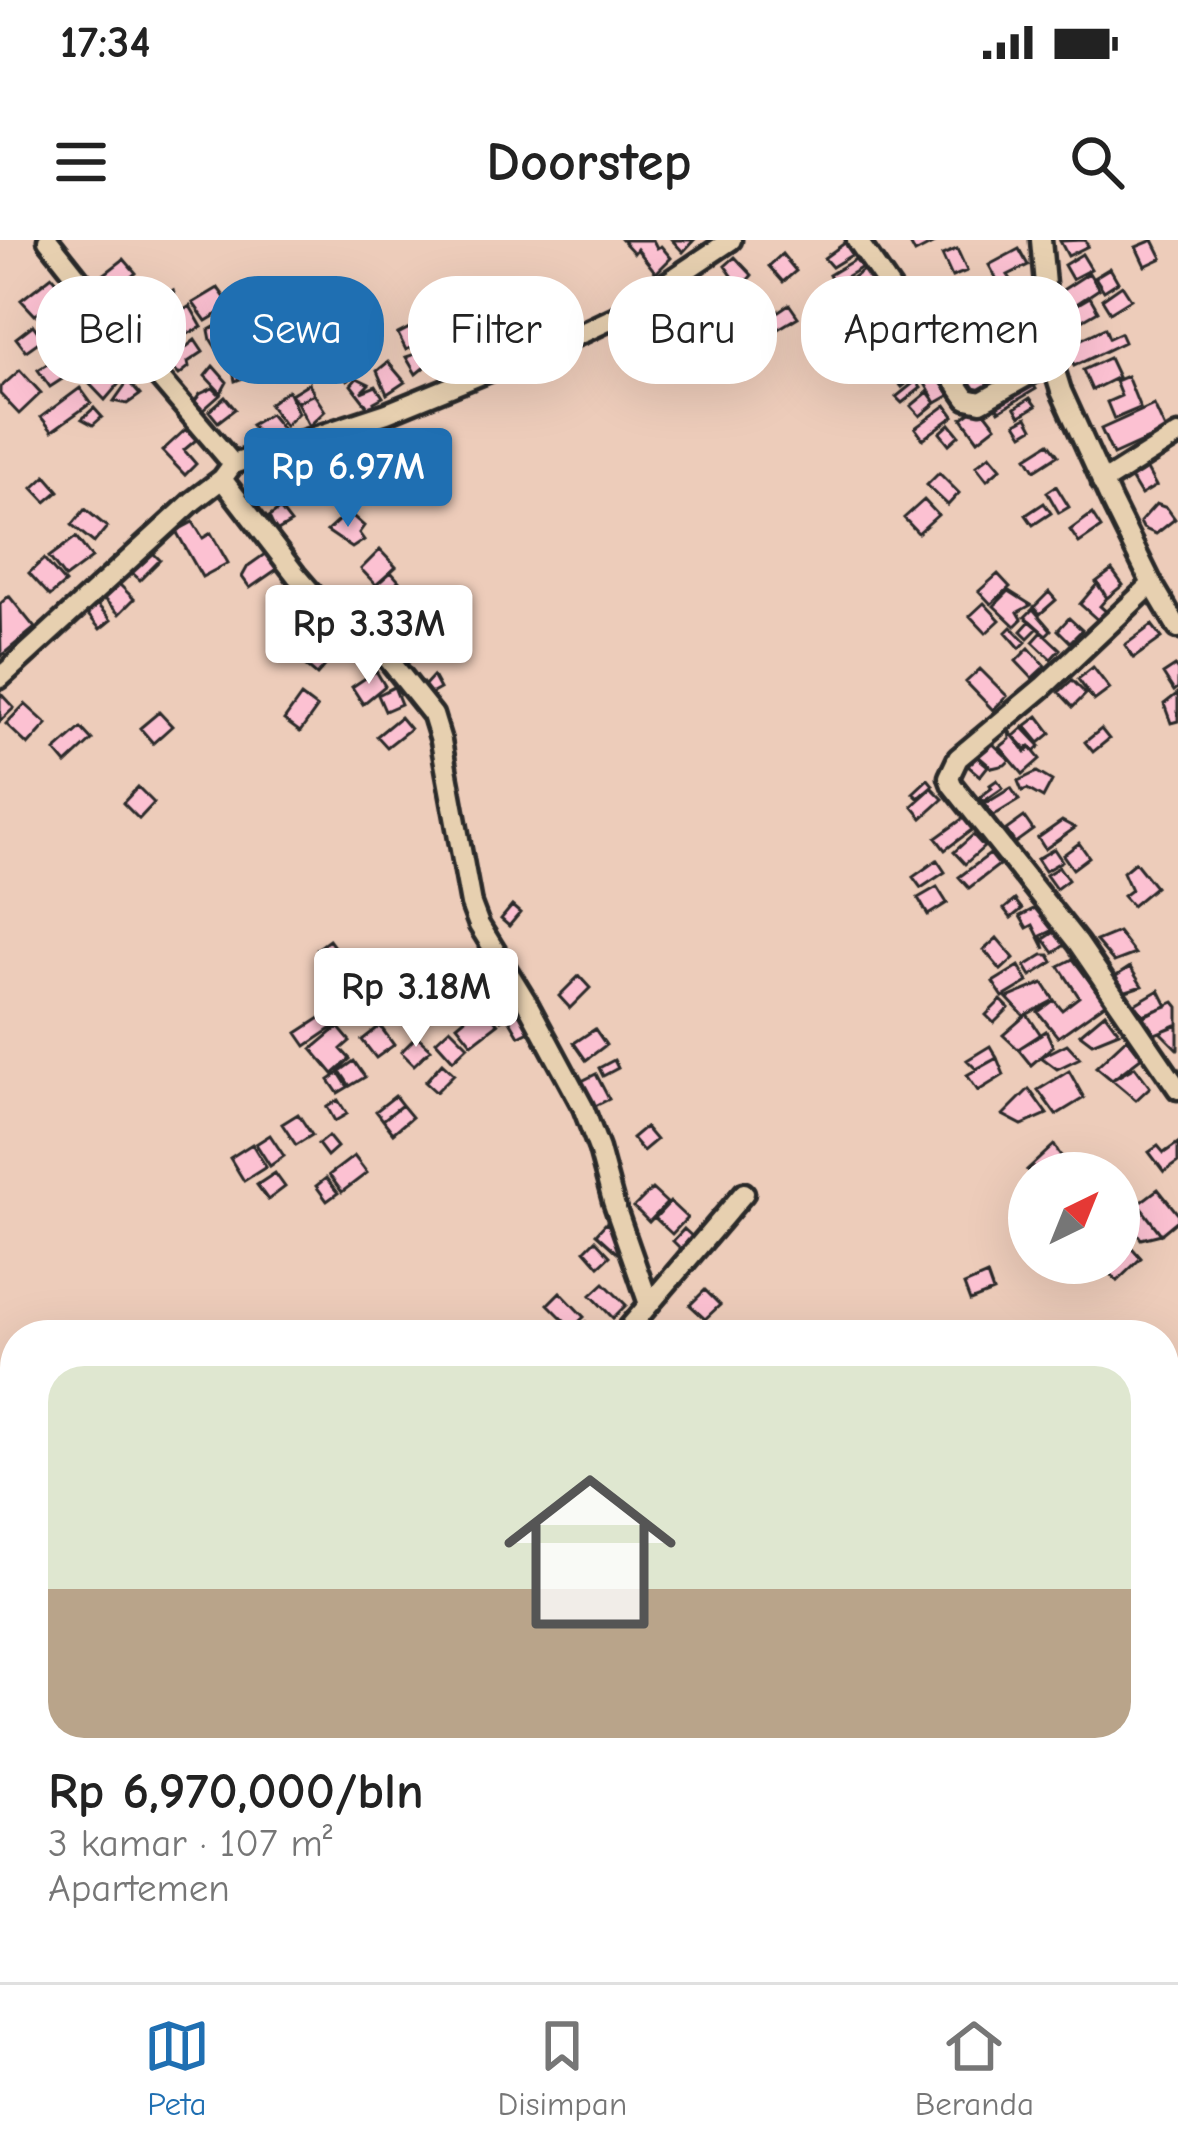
<!DOCTYPE html>
<html lang="id">
<head>
<meta charset="utf-8">
<style>
	:root { --surface:#fff; --page:#f2f2f2; --text:#222; --muted:#767676; --line:#e0e0e0; --accent:#1f6fb2 }
	body { margin:0; font-family:"Comic Neue",sans-serif; background:var(--page); color:var(--text); height:100vh; display:flex; flex-direction:column; font-size:45px; white-space:nowrap }
	* { box-sizing:border-box; margin:0 }
	p { font-size:39px; color:var(--muted) }
	.icon { flex:none; width:66px; height:66px; fill:none; stroke:currentColor; stroke-width:2; stroke-linecap:round; stroke-linejoin:round }
	.map { position:relative; flex:1; overflow:hidden }
	.details { position:absolute; left:0px; top:1080px; width:1179px; height:663px; display:flex; flex-direction:column; background:var(--surface); border-radius:48px 48px 0 0; box-shadow:0 12px 48px #0002 }
	.details>* { flex:none }
	.guide { position:absolute; left:36px; top:36px; width:1107px; height:108px; display:flex; gap:24px }
	.needle { width:78px; rotate:43deg }
	.buttons { position:absolute; left:1008px; top:912px; display:grid; gap:24px }
	.buttons a { display:grid; place-items:center; width:132px; height:132px; border-radius:50%; background:var(--surface); box-shadow:0 12px 48px #0002; font-size:60px }
	.price { position:absolute; translate:-50% -102px; padding:0 27px; border-radius:12px; background:#fff; color:#222; font-size:39px; line-height:78px; filter:drop-shadow(0 3px 6px #0008) }
	.price::after { content:''; position:absolute; left:50%; top:72px; width:36px; height:27px; margin-left:-18px; background:inherit; clip-path:polygon(0 0,100% 0,50% 100%) }
	.price.selected { background:var(--accent); color:#fff }
	ul { padding:0; list-style:none }
	li { display:grid; align-content:center; gap:24px; height:636px; padding:0 48px }
	li span { display:grid; place-items:center; height:372px; border-radius:36px; color:#555 }
	li>.icon { margin-inline-start:auto }
	span .icon { width:216px; height:216px; fill:#fffc; stroke-width:1 }
	li b { font-size:51px }
	.pill { padding:0 42px; border-radius:48px; background:var(--surface); box-shadow:0 12px 48px #0002; font-size:42px; line-height:108px }
	.pill.selected { background:var(--accent); color:#fff }
	.status { display:flex; justify-content:space-between; align-items:center; height:84px; padding:0 60px; background:var(--surface); direction:ltr }
	.status svg { height:33px; fill:currentColor }
	header { display:flex; justify-content:space-between; align-items:center; height:156px; padding:0 48px; background:var(--surface); font-size:54px; font-weight:800 }
	.dock { display:flex; justify-content:space-around; align-items:center; height:168px; border-top:3px solid var(--line); background:var(--surface); font-size:33px; color:var(--muted) }
	.dock a { display:grid; justify-items:center; gap:6px }
	.dock .selected { color:var(--accent) }
	.map>svg:first-child { display:block }
	.building { fill:#fcc1d2; stroke:#2b2b2b; stroke-width:3 }
	.lines { fill:none; stroke-linecap:round; stroke-linejoin:round }
	.minor-casing { stroke:#2b2b2b; stroke-width:27 }
	.minor { stroke:#e7d0b0; stroke-width:18 }
</style>
</head>
<body>
<div class="status"><b>17:34</b><svg viewBox="0 0 49 12"><path d="M0 12V9h3v3zM5 12V6h3v6zM10 12V3h3v9zM15 12V0h3v12zM26 1h20v11H26zM47 4h2v5h-2z"/></svg></div>
<header><svg class="icon" aria-label="menu" viewBox="0 0 24 24"><path d="M4 6h16M4 12h16M4 18h16"/></svg>Doorstep<svg class="icon" aria-label="search" viewBox="0 0 24 24"><circle cx="10" cy="10" r="6"/><path d="M15 15l6 6"/></svg></header>
<div class="map">
<svg width="1178" height="1742" viewBox="0 0 1178 1742">
	<rect width="100%" height="100%" fill="#edccba"/>
	<filter id="ink" filterUnits="userSpaceOnUse"><feTurbulence type="fractalNoise" baseFrequency=".00833" numOctaves="2"/><feDisplacementMap in="SourceGraphic" scale="24" xChannelSelector="R" yChannelSelector="G"/><feConvolveMatrix kernelMatrix="1 2 1 2 8 2 1 2 1" color-interpolation-filters="sRGB"/></filter>
	<g filter="url(#ink)">
		<path class="building" d="M 622,0 L 653,0 L 657,8 L 661,6 L 671,18 L 656,33 L 637,9 L 634,13 Z
			M 672,0 L 694,0 L 683,12 Z
			M 849,0 L 863,8 L 832,27 L 824,18 Z
			M 908,0 L 940,0 L 915,13 Z
			M 1085,0 L 1088,6 L 1068,16 L 1060,1 Z
			M 1153,0 L 1162,18 L 1145,26 L 1136,7 Z
			M 957,9 L 967,31 L 952,37 L 942,15 Z
			M 1019,9 L 1028,25 L 1008,35 L 1012,41 L 1001,47 L 989,25 Z
			M 782,14 L 796,31 L 783,42 L 769,26 Z
			M 1082,14 L 1091,29 L 1072,39 L 1064,25 Z
			M 735,17 L 752,35 L 741,48 L 725,26 Z
			M 859,17 L 864,26 L 834,44 L 829,35 Z
			M 124,19 L 136,33 L 110,54 L 98,39 Z
			M 872,24 L 881,37 L 868,46 L 865,55 L 848,56 L 840,52 L 839,47 Z
			M 1110,28 L 1118,42 L 1104,51 L 1095,37 Z
			M 1089,33 L 1099,49 L 1069,69 L 1058,53 Z
			M 52,36 L 68,54 L 35,75 L 21,60 Z
			M 700,43 L 711,56 L 698,66 L 687,53 Z
			M 970,43 L 981,64 L 964,72 L 954,52 Z
			M 1017,44 L 1026,59 L 998,75 L 989,59 Z
			M 1122,45 L 1131,59 L 1110,72 L 1102,59 Z
			M 137,48 L 149,59 L 129,75 L 117,63 Z
			M 218,48 L 231,66 L 206,81 L 193,63 Z
			M 173,50 L 178,66 L 161,80 L 149,66 Z
			M 683,56 L 700,77 L 693,85 L 673,72 Z
			M 1090,57 L 1098,71 L 1067,89 L 1059,75 Z
			M 789,64 L 798,77 L 768,95 L 761,83 Z
			M 190,66 L 202,87 L 183,96 L 171,78 Z
			M 1014,76 L 1021,93 L 1002,101 L 995,84 Z
			M 74,77 L 86,90 L 70,100 L 62,91 L 62,85 Z
			M 249,79 L 263,94 L 241,109 L 229,90 Z
			M 223,82 L 241,109 L 231,117 L 218,111 L 211,100 L 209,90 Z
			M 421,82 L 430,98 L 406,110 L 398,94 Z
			M 169,83 L 183,96 L 157,111 L 147,95 Z
			M 640,83 L 645,87 L 631,103 L 636,107 L 622,122 L 613,100 Z
			M 33,85 L 43,99 L 26,111 L 16,98 Z
			M 471,87 L 480,103 L 461,113 L 455,104 Z
			M 1105,88 L 1109,98 L 1120,93 L 1124,102 L 1074,126 L 1065,107 Z
			M 1022,93 L 1028,107 L 1007,117 L 1001,103 Z
			M 195,100 L 203,112 L 188,122 L 189,127 L 179,135 L 167,122 Z
			M 966,100 L 979,125 L 968,131 L 955,106 Z
			M 78,105 L 94,119 L 81,133 L 64,113 Z
			M 1033,105 L 1041,119 L 1030,126 L 1022,112 Z
			M 122,108 L 135,125 L 105,160 L 85,139 Z
			M 348,109 L 363,125 L 347,141 L 332,120 Z
			M 443,109 L 459,124 L 449,134 L 432,121 Z
			M 424,111 L 432,121 L 416,134 L 406,117 Z
			M 919,111 L 930,124 L 902,147 L 891,133 Z
			M 243,112 L 257,133 L 235,141 L 231,121 Z
			M 61,115 L 73,132 L 50,147 L 38,130 Z
			M 1109,118 L 1118,137 L 1092,150 L 1083,130 Z
			M 388,122 L 405,142 L 387,154 L 377,131 Z
			M 985,123 L 998,147 L 985,154 L 974,152 L 964,135 Z
			M 213,126 L 227,142 L 221,153 L 205,136 Z
			M 20,130 L 41,153 L 19,174 L 0,154 L 0,148 Z
			M 936,130 L 950,155 L 936,163 L 922,138 Z
			M 1027,134 L 1036,149 L 999,171 L 991,156 Z
			M 1127,136 L 1140,168 L 1114,179 L 1107,162 L 1121,156 L 1115,141 Z
			M 357,138 L 369,144 L 361,152 L 376,146 L 383,157 L 374,162 L 377,168 L 371,171 L 351,145 Z
			M 128,141 L 140,155 L 127,164 L 114,161 Z
			M 916,141 L 921,148 L 902,163 L 896,157 Z
			M 309,143 L 314,154 L 297,162 L 291,154 Z
			M 80,148 L 91,163 L 52,191 L 41,177 Z
			M 213,148 L 220,155 L 203,170 L 194,162 L 200,154 Z
			M 288,150 L 298,173 L 285,186 L 269,164 Z
			M 928,152 L 936,163 L 920,176 L 911,166 Z
			M 314,154 L 325,171 L 309,186 L 297,162 Z
			M 225,157 L 235,169 L 218,182 L 209,171 Z
			M 1030,158 L 1036,166 L 1020,176 L 1015,168 Z
			M 946,165 L 954,176 L 923,199 L 915,188 Z
			M 980,165 L 996,186 L 978,200 L 962,178 Z
			M 1154,165 L 1166,191 L 1113,215 L 1101,189 Z
			M 94,168 L 102,177 L 93,185 L 82,179 Z
			M 270,174 L 284,191 L 269,206 L 251,185 Z
			M 1027,177 L 1033,188 L 1023,194 L 1016,183 Z
			M 950,184 L 959,195 L 949,204 L 940,193 Z
			M 186,189 L 196,200 L 184,210 L 196,224 L 185,235 L 162,211 Z
			M 1049,203 L 1058,215 L 1035,230 L 1027,217 Z
			M 329,211 L 369,261 L 338,265 L 325,247 L 336,240 Z
			M 990,215 L 1001,228 L 987,240 L 976,226 Z
			M 297,221 L 310,234 L 305,240 L 307,247 L 299,250 L 284,229 Z
			M 1145,226 L 1156,246 L 1141,255 L 1129,235 Z
			M 275,227 L 294,248 L 280,261 L 261,240 Z
			M 939,233 L 959,253 L 948,265 L 927,245 Z
			M 46,236 L 59,251 L 46,262 L 33,248 Z
			M 1056,246 L 1069,267 L 1059,273 L 1047,252 Z
			M 924,260 L 938,275 L 918,293 L 904,278 Z
			M 1044,263 L 1051,273 L 1033,285 L 1026,275 Z
			M 1156,264 L 1167,268 L 1175,279 L 1156,294 L 1143,288 L 1140,282 Z
			M 85,269 L 107,287 L 94,303 L 72,285 Z
			M 280,269 L 291,283 L 276,292 L 269,277 Z
			M 348,272 L 364,286 L 359,293 L 364,300 L 352,308 L 327,291 Z
			M 1092,274 L 1101,288 L 1079,303 L 1070,290 Z
			M 193,282 L 203,298 L 211,293 L 228,323 L 202,337 L 176,291 Z
			M 76,297 L 92,318 L 65,338 L 49,317 Z
			M 148,308 L 160,320 L 140,340 L 128,329 Z
			M 272,309 L 283,325 L 250,348 L 242,337 L 248,326 Z
			M 380,310 L 396,327 L 376,345 L 361,329 Z
			M 44,319 L 65,343 L 50,356 L 29,333 Z
			M 1112,330 L 1123,345 L 1107,358 L 1096,342 Z
			M 391,332 L 399,341 L 384,354 L 376,345 Z
			M 998,334 L 1010,347 L 991,364 L 979,351 Z
			M 117,342 L 134,359 L 119,374 L 102,357 Z
			M 1098,343 L 1107,358 L 1100,366 L 1108,373 L 1100,382 L 1080,364 Z
			M 358,350 L 371,367 L 350,383 L 337,365 Z
			M 1009,351 L 1031,365 L 1018,372 L 1022,379 L 1015,386 L 994,366 Z
			M 1049,352 L 1056,360 L 1040,374 L 1034,367 Z
			M 9,356 L 35,388 L 1,416 L 0,364 Z
			M 94,361 L 111,380 L 100,389 L 84,370 Z
			M 984,363 L 1000,380 L 986,393 L 970,376 Z
			M 1033,369 L 1051,390 L 1046,395 L 1025,377 Z
			M 424,371 L 436,403 L 404,425 L 388,398 L 424,378 Z
			M 1069,378 L 1082,390 L 1070,402 L 1058,390 Z
			M 1030,381 L 1038,388 L 1028,398 L 1021,391 Z
			M 1152,385 L 1162,398 L 1134,418 L 1125,405 Z
			M 1011,387 L 1026,402 L 1020,408 L 1006,392 Z
			M 1042,392 L 1060,409 L 1051,419 L 1033,402 Z
			M 323,393 L 340,409 L 317,435 L 299,420 Z
			M 1029,408 L 1045,426 L 1032,438 L 1016,421 Z
			M 1175,426 L 1178,431 L 1178,448 L 1174,451 L 1163,434 Z
			M 1093,427 L 1110,449 L 1094,461 L 1078,439 Z
			M 980,429 L 1007,456 L 993,470 L 966,442 Z
			M 376,431 L 385,446 L 363,464 L 352,447 Z
			M 433,436 L 440,449 L 429,455 L 424,446 Z
			M 1072,440 L 1086,454 L 1073,467 L 1059,452 Z
			M 394,447 L 401,464 L 385,471 L 378,455 Z
			M 1178,453 L 1178,481 L 1171,483 L 1164,464 Z
			M 1,454 L 14,468 L 0,481 L 0,455 Z
			M 301,456 L 317,468 L 300,492 L 284,480 Z
			M 25,464 L 47,484 L 28,505 L 6,484 Z
			M 159,472 L 172,486 L 153,503 L 140,488 Z
			M 1038,476 L 1051,493 L 1039,503 L 1025,486 Z
			M 400,477 L 410,489 L 387,507 L 377,496 Z
			M 81,488 L 92,500 L 66,524 L 55,511 Z
			M 1023,488 L 1040,506 L 1035,511 L 1030,506 L 1026,509 L 1014,496 Z
			M 1101,489 L 1109,499 L 1093,512 L 1085,502 Z
			M 1009,491 L 1026,512 L 1031,508 L 1040,519 L 1023,534 L 1000,507 L 1010,499 Z
			M 991,502 L 1010,520 L 1005,525 L 992,528 L 978,516 Z
			M 976,516 L 988,526 L 980,536 L 968,526 Z
			M 1037,532 L 1052,541 L 1043,558 L 1027,549 L 1022,551 L 1018,541 Z
			M 928,539 L 933,545 L 918,558 L 913,553 Z
			M 997,540 L 1003,548 L 983,562 L 980,557 L 992,548 L 990,545 Z
			M 138,547 L 154,563 L 139,579 L 123,563 Z
			M 932,548 L 943,559 L 922,578 L 912,566 Z
			M 1011,548 L 1019,560 L 993,576 L 985,564 Z
			M 965,577 L 973,589 L 945,610 L 936,598 Z
			M 1024,577 L 1033,590 L 1015,603 L 1006,590 Z
			M 1062,581 L 1075,588 L 1045,609 L 1038,598 Z
			M 973,595 L 984,607 L 965,624 L 954,612 Z
			M 1079,603 L 1089,617 L 1073,629 L 1063,615 Z
			M 1054,609 L 1062,621 L 1045,631 L 1037,619 Z
			M 990,614 L 999,625 L 969,648 L 959,637 Z
			M 937,620 L 945,632 L 921,648 L 913,637 Z
			M 1135,622 L 1155,647 L 1132,666 L 1123,656 L 1131,650 L 1123,632 Z
			M 1059,627 L 1068,640 L 1056,649 L 1046,635 Z
			M 937,647 L 947,663 L 928,675 L 918,658 Z
			M 1015,660 L 1022,669 L 1011,678 L 1004,669 Z
			M 1045,663 L 1058,688 L 1041,696 L 1045,709 L 1033,685 L 1027,688 L 1020,676 Z
			M 512,666 L 520,673 L 509,686 L 501,679 Z
			M 1056,691 L 1066,704 L 1054,713 L 1044,699 Z
			M 1118,692 L 1135,714 L 1114,722 L 1096,701 Z
			M 997,698 L 1014,718 L 1001,730 L 984,710 Z
			M 329,700 L 341,716 L 330,725 L 317,709 Z
			M 487,712 L 505,736 L 486,750 L 468,727 Z
			M 1043,715 L 1049,715 L 1053,722 L 1031,736 L 1025,726 Z
			M 1073,719 L 1106,763 L 1058,797 L 1038,772 L 1054,760 L 1062,770 L 1079,757 L 1059,726 Z
			M 341,726 L 355,743 L 339,756 L 326,739 Z
			M 1019,726 L 1028,742 L 1003,757 L 993,742 Z
			M 1130,727 L 1142,746 L 1120,753 L 1110,740 Z
			M 381,729 L 393,745 L 375,759 L 362,743 Z
			M 579,736 L 590,748 L 570,768 L 559,756 Z
			M 326,739 L 336,752 L 329,758 L 319,745 Z
			M 503,743 L 510,754 L 491,765 L 484,755 Z
			M 1043,743 L 1054,760 L 1024,776 L 1007,758 Z
			M 1159,750 L 1167,766 L 1143,775 L 1135,764 Z
			M 392,755 L 399,771 L 387,776 L 380,760 Z
			M 513,756 L 521,769 L 501,780 L 494,766 Z
			M 1001,760 L 1009,768 L 994,783 L 986,775 Z
			M 1174,762 L 1178,767 L 1178,785 L 1150,796 L 1138,779 Z
			M 482,764 L 498,784 L 472,804 L 457,785 Z
			M 521,772 L 531,790 L 519,796 L 509,779 Z
			M 1105,773 L 1119,792 L 1092,803 L 1080,794 Z
			M 326,774 L 334,787 L 306,806 L 297,793 Z
			M 1027,774 L 1041,795 L 1018,809 L 1003,795 Z
			M 1178,784 L 1178,809 L 1177,809 L 1160,792 Z
			M 380,786 L 394,805 L 376,818 L 362,800 Z
			M 338,787 L 350,801 L 341,809 L 350,819 L 333,834 L 312,809 Z
			M 450,788 L 468,806 L 453,820 L 436,801 Z
			M 595,789 L 606,805 L 586,820 L 574,803 Z
			M 1046,791 L 1053,806 L 1031,825 L 1018,809 Z
			M 417,796 L 431,809 L 414,825 L 401,812 Z
			M 1127,798 L 1142,817 L 1112,840 L 1096,827 Z
			M 1067,804 L 1080,818 L 1057,829 L 1041,817 Z
			M 990,806 L 997,818 L 976,829 L 967,820 Z
			M 997,818 L 1004,835 L 978,851 L 967,835 Z
			M 614,820 L 618,828 L 603,836 L 599,828 Z
			M 354,821 L 365,837 L 350,846 L 340,831 Z
			M 442,823 L 454,834 L 436,852 L 425,842 Z
			M 1135,827 L 1150,847 L 1136,860 L 1112,840 Z
			M 1069,831 L 1084,858 L 1056,875 L 1038,850 Z
			M 339,833 L 348,847 L 338,853 L 329,840 Z
			M 596,834 L 609,859 L 593,867 L 580,842 Z
			M 1029,849 L 1047,874 L 1022,885 L 1003,875 Z
			M 395,856 L 402,865 L 383,880 L 376,871 Z
			M 338,860 L 347,874 L 335,881 L 327,867 Z
			M 402,865 L 412,877 L 393,893 L 383,880 Z
			M 298,874 L 312,895 L 296,905 L 282,884 Z
			M 645,887 L 656,900 L 643,911 L 632,898 Z
			M 270,895 L 284,916 L 270,926 L 256,904 Z
			M 328,896 L 337,907 L 327,916 L 318,904 Z
			M 1178,903 L 1178,922 L 1164,932 L 1149,912 L 1158,906 L 1164,913 Z
			M 252,904 L 266,927 L 244,941 L 230,918 Z
			M 1054,905 L 1066,924 L 1053,933 L 1031,933 L 1027,930 Z
			M 354,916 L 367,933 L 342,952 L 329,935 Z
			M 275,933 L 285,947 L 268,960 L 257,945 Z
			M 326,938 L 338,953 L 327,961 L 316,946 Z
			M 652,949 L 667,963 L 649,982 L 634,967 Z
			M 1158,949 L 1178,974 L 1178,980 L 1161,994 L 1138,964 Z
			M 670,962 L 687,978 L 672,994 L 655,978 Z
			M 1138,964 L 1161,994 L 1141,999 L 1122,970 Z
			M 606,983 L 627,1002 L 617,1013 L 596,994 Z
			M 684,989 L 698,1002 L 686,1014 L 673,1001 Z
			M 595,1000 L 610,1016 L 599,1026 L 585,1010 Z
			M 1126,1001 L 1141,1018 L 1117,1041 L 1102,1023 L 1119,1023 L 1119,1007 Z
			M 987,1035 L 993,1052 L 970,1061 L 964,1045 Z
			M 604,1043 L 626,1065 L 613,1078 L 591,1055 Z
			M 705,1050 L 720,1065 L 705,1079 L 690,1065 Z
			M 560,1052 L 584,1077 L 572,1088 L 548,1064 Z
			M 586,1082 L 599,1095 L 574,1095 Z
			M 14,1340 L 15,1363 L 12,1366 L 2,1354 L 9,1351 L 4,1346 Z
			M 15,1468 L 15,1510 L 4,1519 L 0,1507 L 0,1477 Z
			M 0,1518 L 15,1540 L 15,1545 L 5,1550 L 0,1544 Z
			M 0,1589 L 15,1609 L 15,1636 L 8,1642 L 0,1632 Z
			M 0,1689 L 8,1698 L 15,1692 L 15,1719 L 0,1733 Z"/>
		<g class="lines">
			<defs>
				<path id="minor" d="M 48,0 L 128,101 L 233,224
					M 857,0 L 967,159 L 981,162 L 1052,122
					M 1041,0 L 1052,122 L 1061,151 L 1112,263 L 1152,344 L 1178,388
					M 222,239 L 296,335 L 340,386 L 349,393 L 372,403 L 385,415 L 433,475 L 441,501 L 471,664 L 479,685 L 527,763 L 583,867 L 599,909 L 613,961 L 649,1064
					M 1102,243 L 1178,195
					M 1152,344 L 1043,447 L 958,518 L 949,537 L 952,545 L 1078,703 L 1178,849
					M 0,438 L 193,261 L 222,239 L 233,224 L 387,173 L 582,93 L 616,77 L 731,0
					M 623,1095 L 744,953
					M 0,1383 L 15,1406
					M 0,1574 L 15,1564
					M 1164,1686 L 1178,1690"/>
			</defs>
			<use href="#minor" class="minor-casing"/>
			<use href="#minor" class="minor"/>
		</g>
	</g>
</svg>
<div class="buttons">
<a><svg class="needle" viewBox="-14 -14 28 28"><path d="M0-13l5 13h-10z" fill="#e53935"/><path d="M0 13l5-13h-10z" fill="#767676"/></svg></a>
</div>
<b class="price selected" style="left:348px;top:290px">Rp 6.97M</b>
<b class="price" style="left:369px;top:447px">Rp 3.33M</b>
<b class="price" style="left:416px;top:810px">Rp 3.18M</b>
<div class="guide">
<a class="pill">Beli</a>
<a class="pill selected">Sewa</a>
<a class="pill">Filter</a>
<a class="pill">Baru</a>
<a class="pill">Apartemen</a>
</div>
<section class="details">
<ul>
<li><span style="background:linear-gradient(#dfe7d0 60%,#b9a48a 0)"><svg class="icon" aria-label="home" viewBox="0 0 24 24"><path d="M3 11l9-7 9 7M6 9v11h12V9"/></svg></span><div><b>Rp 6,970,000/bln</b><p>3 kamar · 107 m²</p><p>Apartemen</p></div></li>
</ul>
</section>
</div>
<nav class="dock">
<a class="selected"><svg class="icon" aria-label="map" viewBox="0 0 24 24"><path d="M3 6l6-2 6 2 6-2v14l-6 2-6-2-6 2zM9 4v14M15 6v14"/></svg>Peta</a>
<a><svg class="icon" aria-label="saved" viewBox="0 0 24 24"><path d="M7 4h10v16l-5-4-5 4z"/></svg>Disimpan</a>
<a><svg class="icon" aria-label="home" viewBox="0 0 24 24"><path d="M3 11l9-7 9 7M6 9v11h12V9"/></svg>Beranda</a>
</nav>
</body>
</html>
